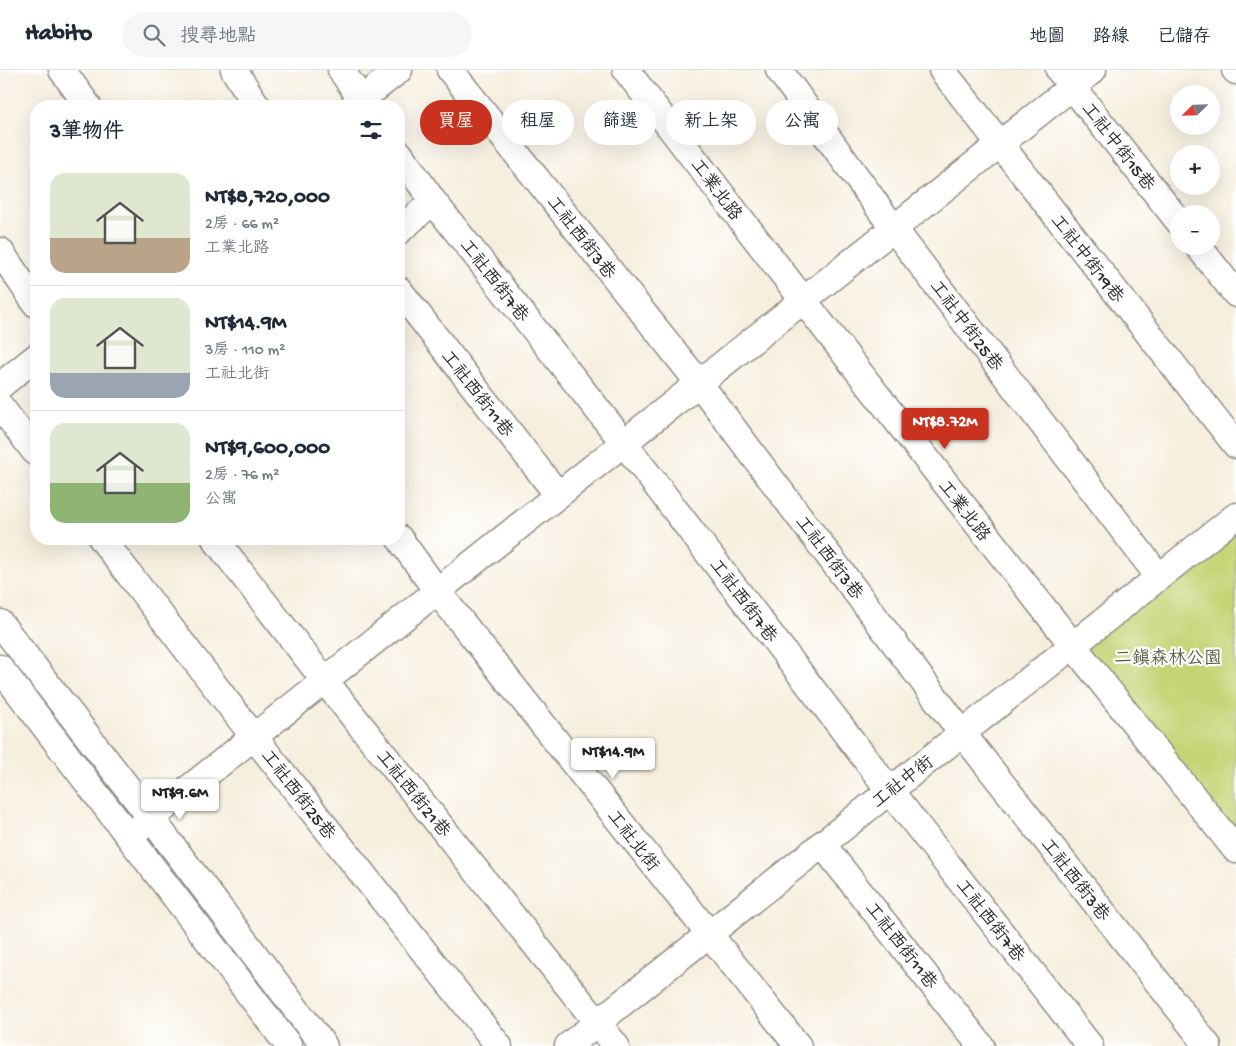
<!DOCTYPE html>
<html lang="zh-TW">
<head>
<meta charset="utf-8">
<style>
	:root { --surface:#fff; --page:#f6f6f7; --text:#1f2937; --muted:#747a83; --line:#e0e1e3; --accent:#c8321e }
	body { margin:0; font-family:"Gochi Hand","LXGW WenKai TC",sans-serif; background:var(--page); color:var(--text); height:100vh; display:flex; flex-direction:column; font-size:19px; white-space:nowrap }
	* { box-sizing:border-box; margin:0 }
	p { font-size:16px; color:var(--muted) }
	.icon { flex:none; width:28px; height:28px; fill:none; stroke:currentColor; stroke-width:2; stroke-linecap:round; stroke-linejoin:round }
	.map { position:relative; flex:1; overflow:hidden }
	.sheet { position:absolute; left:30px; top:30px; width:375px; height:445px; display:flex; flex-direction:column; background:var(--surface); border-radius:20px; box-shadow:0 5px 20px #0002 }
	.sheet>* { flex:none }
	.guide { position:absolute; left:420px; top:30px; width:475px; height:45px; display:flex; gap:10px }
	.needle { width:32px; rotate:247deg }
	.tools { position:absolute; left:1170px; top:15px; display:grid; gap:10px }
	.tools a { display:grid; place-items:center; width:50px; height:50px; border-radius:50%; background:var(--surface); box-shadow:0 5px 20px #0002; font-size:25px }
	.price { position:absolute; translate:-50% -42px; padding:0 11px; border-radius:5px; background:#fff; color:#222; font-size:16px; line-height:32px; filter:drop-shadow(0 1px 2px #0008) }
	.price::after { content:''; position:absolute; left:50%; top:30px; width:15px; height:11px; margin-left:-8px; background:inherit; clip-path:polygon(0 0,100% 0,50% 100%) }
	.price.selected { background:var(--accent); color:#fff }
	ul { padding:0; list-style:none }
	li { display:flex; align-items:center; gap:15px; height:125px; padding:0 20px }
	li+li { border-top:1px solid var(--line) }
	li span { display:grid; place-items:center; flex:none; width:140px; height:100px; border-radius:15px; color:#555 }
	li>.icon { margin-inline-start:auto }
	span .icon { width:60px; height:60px; fill:#fffc; stroke-width:1 }
	li b { font-size:21px }
	h2 { display:flex; justify-content:space-between; align-items:center; height:60px; padding:0 20px; font-size:21px }
	.tag { padding:0 18px; border-radius:22px; background:var(--surface); box-shadow:0 5px 20px #0002; font-size:18px; line-height:45px }
	.tag.selected { background:var(--accent); color:#fff }
	header { display:flex; align-items:center; gap:30px; box-sizing:border-box; height:70px; padding:0 25px; background:var(--surface); border-bottom:1px solid var(--line) }
	header strong { font-size:24px }
	nav { display:flex; gap:28px; margin-inline-start:auto; font-size:18px }
	.search { width:350px; height:45px; background:var(--page); display:flex; align-items:center; gap:12px; box-sizing:border-box; padding:0 18px; border-radius:28px; color:var(--muted); font-size:19px }
	.map>svg:first-child { display:block }
	.green { fill:#c6d476; stroke:#788050 }
	.lines { fill:none; stroke-linecap:round; stroke-linejoin:round }
	.minor-casing { stroke:#908d84; stroke-width:29 }
	.minor { stroke:#fff; stroke-width:26 }
	.labels { text-anchor:middle; stroke-width:4.5; stroke-linejoin:round; paint-order:stroke }
	.street-label { font-size:18px; fill:#2b2b2b; stroke:#fff }
	.park-label { font-size:18px; fill:#5a5e42; stroke:#fff }
</style>
</head>
<body>
<header>
<strong>Habito</strong>
<div class="search"><svg class="icon" aria-label="search" viewBox="0 0 24 24"><circle cx="10" cy="10" r="6"/><path d="M15 15l6 6"/></svg>搜尋地點</div>
<nav><a>地圖</a><a>路線</a><a>已儲存</a></nav>
</header>
<div class="map">
<svg width="1236" height="976" viewBox="0 0 1236 976">
	<rect width="100%" height="100%" fill="#fff"/>
	<filter id="ink" filterUnits="userSpaceOnUse"><feTurbulence type="fractalNoise" baseFrequency=".02" numOctaves="2"/><feDisplacementMap in="SourceGraphic" scale="10" xChannelSelector="R" yChannelSelector="G"/><feConvolveMatrix kernelMatrix="1 2 1 2 8 2 1 2 1" color-interpolation-filters="sRGB"/></filter>
	<filter id="wash" filterUnits="userSpaceOnUse"><feTurbulence type="fractalNoise" baseFrequency=".0096" numOctaves="4" result="noise"/><feDisplacementMap in="SourceGraphic" scale="20" xChannelSelector="R" yChannelSelector="G"/><feGaussianBlur stdDeviation="1.12" result="paint"/><feColorMatrix in="noise" values="0 0 0 0 0 0 0 0 0 0 0 0 0 0 0 0 0 1.4 0 .05"/><feComposite in="paint" operator="in"/></filter>
	<g filter="url(#wash)">
		<rect width="100%" height="100%" fill="#f6efde"/>
		<path class="green" d="M 1236,446 L 1236,783 L 1072,576 Z"/>
	</g>
	<g filter="url(#ink)">
		<g class="lines">
			<defs>
				<path id="minor" d="M 62,0 L 88,36
					M 234,0 L 257,36
					M 341,0 L 366,36
					M 450,0 L 699,313 L 962,663 L 1208,976
					M 626,0 C 827,262 1029,523 1236,780
					M 779,0 L 894,159 L 1159,507
					M 942,0 L 1236,375
					M 1059,0 L 1179,152
					M 1235,0 L 1236,1
					M 353,36 L 399,0
					M 399,83 L 433,131 L 624,373 L 890,721 L 1090,976
					M 399,161 L 433,131
					M 1198,176 L 1236,224
					M 0,181 L 36,234
					M 399,220 L 558,425
					M 0,316 L 36,287
					M 0,336 L 36,383
					M 399,468 L 437,521 L 798,976
					M 102,469 L 254,667 L 499,976
					M 215,469 L 325,611 L 616,976
					M 0,553 L 151,748 L 324,976
					M 0,598 L 289,976
					M 129,766 L 1093,0
					M 822,774 L 981,976
					M 568,976 L 1236,446"/>
			</defs>
			<use href="#minor" class="minor-casing"/>
			<use href="#minor" class="minor"/>
		</g>
	</g>
	<g class="labels">
		<g class="street-label">
			<text transform="translate(1119 76) rotate(52)" y="6">工社中街15巷</text>
			<text transform="translate(717 119) rotate(53)" y="6">工業北路</text>
			<text transform="translate(582 167) rotate(52)" y="6">工社西街3巷</text>
			<text transform="translate(1088 188) rotate(52)" y="6">工社中街19巷</text>
			<text transform="translate(495 210) rotate(52)" y="6">工社西街7巷</text>
			<text transform="translate(967 255) rotate(53)" y="6">工社中街25巷</text>
			<text transform="translate(478 323) rotate(52)" y="6">工社西街11巷</text>
			<text transform="translate(965 440) rotate(52)" y="6">工業北路</text>
			<text transform="translate(830 487) rotate(53)" y="6">工社西街3巷</text>
			<text transform="translate(744 530) rotate(53)" y="6">工社西街7巷</text>
			<text transform="translate(902 711) rotate(-38)" y="6">工社中街</text>
			<text transform="translate(414 723) rotate(51)" y="6">工社西街21巷</text>
			<text transform="translate(299 724) rotate(52)" y="6">工社西街25巷</text>
			<text transform="translate(634 770) rotate(52)" y="6">工社北街</text>
			<text transform="translate(1076 809) rotate(52)" y="6">工社西街3巷</text>
			<text transform="translate(991 850) rotate(52)" y="6">工社西街7巷</text>
			<text transform="translate(902 875) rotate(52)" y="6">工社西街11巷</text>
		</g>
		<g class="park-label">
			<text x="1168" y="593">二鎮森林公園</text>
		</g>
	</g>
</svg>
<div class="tools">
<a><svg class="needle" viewBox="-14 -14 28 28"><path d="M0-13l5 13h-10z" fill="#e53935"/><path d="M0 13l5-13h-10z" fill="#747a83"/></svg></a>
<a>+</a>
<a>−</a>
</div>
<b class="price selected" style="left:945px;top:380px">NT$8.72M</b>
<b class="price" style="left:613px;top:710px">NT$14.9M</b>
<b class="price" style="left:180px;top:751px">NT$9.6M</b>
<div class="guide">
<a class="tag selected">買屋</a>
<a class="tag">租屋</a>
<a class="tag">篩選</a>
<a class="tag">新上架</a>
<a class="tag">公寓</a>
</div>
<section class="sheet">
<h2>3筆物件<svg class="icon" aria-label="filters" viewBox="0 0 24 24"><path d="M4 7h16M4 17h16"/><circle cx="9" cy="7" r="2"/><circle cx="15" cy="17" r="2"/></svg></h2>
<ul>
<li><span style="background:linear-gradient(#dfe7d0 65%,#b9a48a 0)"><svg class="icon" aria-label="home" viewBox="0 0 24 24"><path d="M3 11l9-7 9 7M6 9v11h12V9"/></svg></span><div><b>NT$8,720,000</b><p>2房 · 66 m²</p><p>工業北路</p></div></li>
<li><span style="background:linear-gradient(#dfe7d0 75%,#9aa5b1 0)"><svg class="icon" aria-label="home" viewBox="0 0 24 24"><path d="M3 11l9-7 9 7M6 9v11h12V9"/></svg></span><div><b>NT$14.9M</b><p>3房 · 110 m²</p><p>工社北街</p></div></li>
<li><span style="background:linear-gradient(#dfe7d0 60%,#8fb573 0)"><svg class="icon" aria-label="home" viewBox="0 0 24 24"><path d="M3 11l9-7 9 7M6 9v11h12V9"/></svg></span><div><b>NT$9,600,000</b><p>2房 · 76 m²</p><p>公寓</p></div></li>
</ul>
</section>
</div>
</body>
</html>
